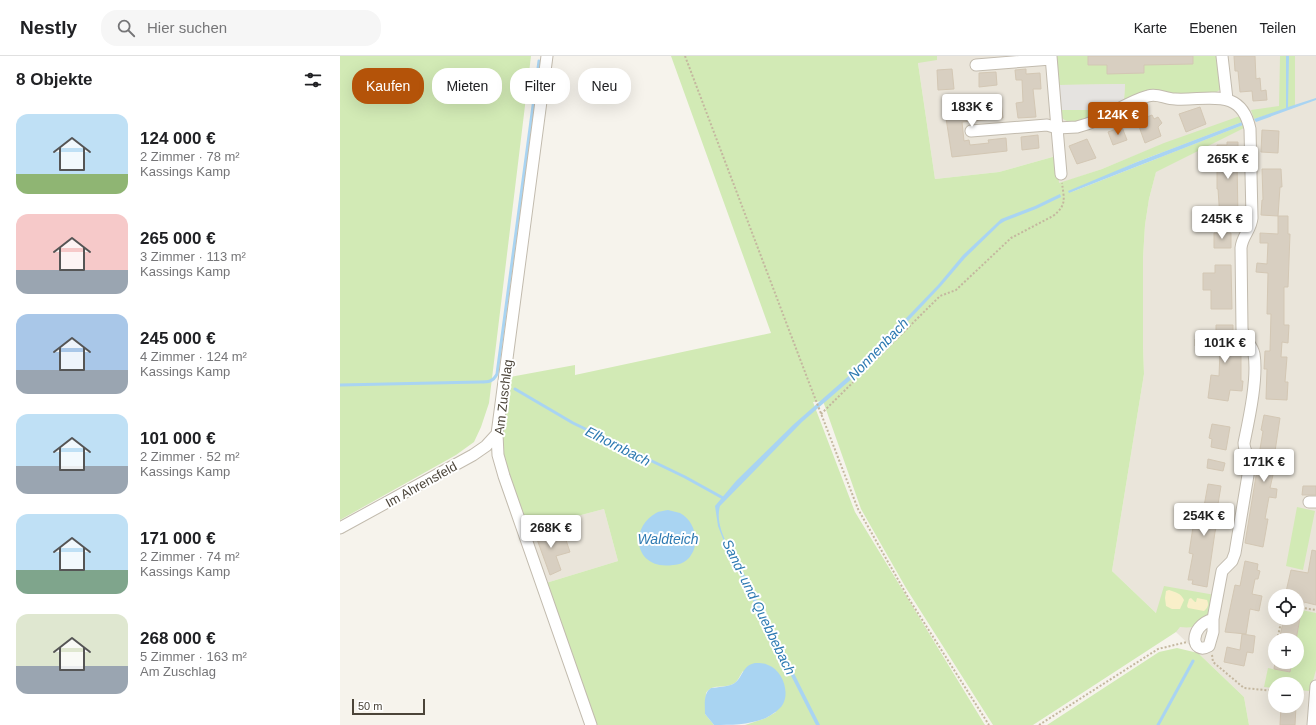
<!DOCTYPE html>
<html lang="de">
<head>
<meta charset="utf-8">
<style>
	:root { --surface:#fff; --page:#f6f6f6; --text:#202124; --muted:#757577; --line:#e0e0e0; --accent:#b45309 }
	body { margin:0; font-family:Helvetica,sans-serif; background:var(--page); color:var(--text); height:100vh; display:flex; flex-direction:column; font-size:15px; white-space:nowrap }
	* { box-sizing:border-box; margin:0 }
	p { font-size:13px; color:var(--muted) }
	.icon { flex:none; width:22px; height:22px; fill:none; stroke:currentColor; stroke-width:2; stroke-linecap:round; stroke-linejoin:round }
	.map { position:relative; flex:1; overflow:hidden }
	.drawer { display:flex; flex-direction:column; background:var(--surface); width:340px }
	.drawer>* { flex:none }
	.guide { position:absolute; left:12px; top:12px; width:380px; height:36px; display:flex; gap:8px }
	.tools { position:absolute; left:928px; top:533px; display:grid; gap:8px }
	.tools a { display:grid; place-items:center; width:36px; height:36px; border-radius:50%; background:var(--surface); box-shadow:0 4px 16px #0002; font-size:20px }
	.scale { position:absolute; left:12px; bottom:10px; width:73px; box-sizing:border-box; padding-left:4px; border:2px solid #4b4439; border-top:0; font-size:11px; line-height:14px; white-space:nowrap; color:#4b4439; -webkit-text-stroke:3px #fff; paint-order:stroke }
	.price { position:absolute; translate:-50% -34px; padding:0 9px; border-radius:4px; background:#fff; color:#222; font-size:13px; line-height:26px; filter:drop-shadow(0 1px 2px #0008) }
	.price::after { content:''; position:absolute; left:50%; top:24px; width:12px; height:9px; margin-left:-6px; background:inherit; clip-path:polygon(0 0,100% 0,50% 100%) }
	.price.active { background:var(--accent); color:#fff }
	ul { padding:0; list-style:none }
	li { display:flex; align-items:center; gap:12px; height:100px; padding:0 16px }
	li span { display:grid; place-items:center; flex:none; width:112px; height:80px; border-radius:12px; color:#555 }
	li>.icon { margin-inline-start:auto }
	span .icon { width:48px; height:48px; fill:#fffc; stroke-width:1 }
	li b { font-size:17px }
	h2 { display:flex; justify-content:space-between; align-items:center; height:48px; padding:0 16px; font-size:17px }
	.pill { padding:0 14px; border-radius:16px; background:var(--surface); box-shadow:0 4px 16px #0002; font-size:14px; line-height:36px }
	.pill.active { background:var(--accent); color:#fff }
	header { display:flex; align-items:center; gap:24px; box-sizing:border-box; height:56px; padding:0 20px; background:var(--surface); border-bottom:1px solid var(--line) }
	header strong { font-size:19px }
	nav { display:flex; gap:22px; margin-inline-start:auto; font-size:14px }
	.search { width:280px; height:36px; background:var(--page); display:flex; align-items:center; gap:10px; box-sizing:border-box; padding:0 14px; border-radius:16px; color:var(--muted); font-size:15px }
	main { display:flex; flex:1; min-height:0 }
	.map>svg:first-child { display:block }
	.residential { fill:#eae5da; fill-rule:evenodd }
	.green { fill:#d2eab5 }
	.sand { fill:#f9efc9 }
	.parking { fill:#e5e3e0 }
	.water { fill:#a9d4f2 }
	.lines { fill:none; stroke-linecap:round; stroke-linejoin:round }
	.stream { stroke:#a9d4f2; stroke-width:3 }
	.building { fill:#d8cfc1; stroke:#d3c7b4 }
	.minor-casing { stroke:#c2bbae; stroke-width:13 }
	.path { stroke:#c4b79f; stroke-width:2; stroke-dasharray:2 2; stroke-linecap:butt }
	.minor { stroke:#fff; stroke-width:11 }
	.labels { text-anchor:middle; stroke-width:4; stroke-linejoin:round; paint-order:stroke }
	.street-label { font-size:13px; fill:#4b4439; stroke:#fff }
	.water-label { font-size:14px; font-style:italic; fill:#2e7ab2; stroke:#fff }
</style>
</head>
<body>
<header>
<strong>Nestly</strong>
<div class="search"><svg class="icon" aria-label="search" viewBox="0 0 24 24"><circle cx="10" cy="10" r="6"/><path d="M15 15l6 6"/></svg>Hier suchen</div>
<nav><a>Karte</a><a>Ebenen</a><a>Teilen</a></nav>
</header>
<main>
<section class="drawer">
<h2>8 Objekte<svg class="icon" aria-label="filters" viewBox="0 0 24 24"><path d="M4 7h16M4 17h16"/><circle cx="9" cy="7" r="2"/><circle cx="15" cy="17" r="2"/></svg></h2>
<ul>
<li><span style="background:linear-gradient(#bfe0f5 75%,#8fb573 0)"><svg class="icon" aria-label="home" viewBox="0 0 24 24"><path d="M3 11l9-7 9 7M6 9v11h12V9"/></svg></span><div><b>124 000 €</b><p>2 Zimmer · 78 m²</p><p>Kassings Kamp</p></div></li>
<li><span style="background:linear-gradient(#f6c9c9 70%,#9aa5b1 0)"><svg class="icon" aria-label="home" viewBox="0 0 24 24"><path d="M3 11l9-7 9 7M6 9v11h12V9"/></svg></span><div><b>265 000 €</b><p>3 Zimmer · 113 m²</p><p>Kassings Kamp</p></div></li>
<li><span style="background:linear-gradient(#a9c7e8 70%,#9aa5b1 0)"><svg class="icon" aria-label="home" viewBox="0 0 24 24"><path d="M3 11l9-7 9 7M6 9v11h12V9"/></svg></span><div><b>245 000 €</b><p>4 Zimmer · 124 m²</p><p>Kassings Kamp</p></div></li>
<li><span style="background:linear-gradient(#bfe0f5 65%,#9aa5b1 0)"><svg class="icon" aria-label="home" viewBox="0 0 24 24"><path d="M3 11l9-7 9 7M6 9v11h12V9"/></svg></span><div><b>101 000 €</b><p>2 Zimmer · 52 m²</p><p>Kassings Kamp</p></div></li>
<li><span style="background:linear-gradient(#bfe0f5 70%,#7fa58c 0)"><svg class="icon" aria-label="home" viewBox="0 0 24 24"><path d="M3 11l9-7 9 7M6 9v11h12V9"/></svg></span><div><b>171 000 €</b><p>2 Zimmer · 74 m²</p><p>Kassings Kamp</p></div></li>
<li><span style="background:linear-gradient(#dfe7d0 65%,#9aa5b1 0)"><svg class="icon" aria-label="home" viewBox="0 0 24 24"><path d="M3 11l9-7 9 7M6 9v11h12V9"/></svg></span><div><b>268 000 €</b><p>5 Zimmer · 163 m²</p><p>Am Zuschlag</p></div></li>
</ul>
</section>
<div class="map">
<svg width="976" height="669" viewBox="0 0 976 669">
	<rect width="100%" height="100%" fill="#f6f3ec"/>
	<path class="residential" d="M 577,0 L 976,0 L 976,669 L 909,669 L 904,641 L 772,515 L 804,318 L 803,291 L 803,202 L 805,169 L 809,143 L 823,88 L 762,113 L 718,128 L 716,100 L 659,116 L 595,123 ZM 935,540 L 957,540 L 957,562 L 935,562 ZM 935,584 L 957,584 L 957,606 L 935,606 ZM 935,628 L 957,628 L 957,650 L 935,650 Z
		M 264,453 L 278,505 L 206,527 L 188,473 Z"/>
	<path class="green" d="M 0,0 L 191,0 L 149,347 L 141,371 L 134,386 L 116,399 L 0,464 Z
		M 331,0 L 597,0 L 597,4 L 578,7 L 595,123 L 659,116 L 716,100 L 719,127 L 762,113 L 824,87 L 900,60 L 902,66 L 797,106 L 729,137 L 903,69 L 904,72 L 816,116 L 809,143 L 805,169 L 803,202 L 803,291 L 804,318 L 772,515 L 816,557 L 824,530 L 875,539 L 872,559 C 859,568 857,573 840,571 L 836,576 L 693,669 L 653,669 L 566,532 L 521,453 L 483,345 L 473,346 L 515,456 L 645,669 L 405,669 L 426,662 L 436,656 L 403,615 C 400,619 398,626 393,628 C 384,633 372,627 366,637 L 365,658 L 374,669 L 254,669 L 206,527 L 278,505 L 264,453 L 188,473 C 178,446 158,405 161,376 C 163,358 169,340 170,321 L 235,309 L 235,319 L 431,277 Z
		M 717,0 L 877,0 L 881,33 L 875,37 L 835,38 L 821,35 L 807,36 L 784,44 L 785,28 L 719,29 Z
		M 940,0 L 955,0 L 955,50 L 914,63 L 911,54 L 939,50 Z
		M 721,54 L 753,54 L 756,56 L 752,61 C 742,63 731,70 722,62 Z
		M 957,451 L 975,455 L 963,514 L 946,510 Z
		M 962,554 L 976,557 L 976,614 L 970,635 L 957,634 L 957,628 L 935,628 L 935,632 L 924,631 L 928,612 L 949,616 L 952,606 L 957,606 L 956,584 Z
		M 837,592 L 858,597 L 904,641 L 909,669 L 707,669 L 819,596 Z"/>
	<path class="sand" d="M 829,534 C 835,536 841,537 844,544 L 840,553 L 832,553 L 826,550 L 825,542 L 826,535 Z
		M 851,542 L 855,546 L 856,546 L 857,542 L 867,544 C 869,548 868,552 864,555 L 848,552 L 847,550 L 849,543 Z"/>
	<path class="parking" d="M 785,28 L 784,44 L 756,56 L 753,54 L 721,54 L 719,29 Z"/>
	<path class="water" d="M 946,0 L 949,0 L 948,51 L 976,42 L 976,44 L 916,66 L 914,63 L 946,52 Z
		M 902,66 L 903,69 L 729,137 L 728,135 L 797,106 Z
		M 720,138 L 721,141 L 696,153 L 665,165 L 660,168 L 625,202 L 601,230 L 522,314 L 462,366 L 380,450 C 374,471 391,495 401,512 L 480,669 L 476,669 L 387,493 L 378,470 L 375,450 L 396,425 L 454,368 L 520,310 L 598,229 L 623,199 L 658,166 L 661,163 L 695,150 Z
		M 328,454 C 332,455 336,456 340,457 C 355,465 360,486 351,499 C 348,505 340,509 333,509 C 296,515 287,474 316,457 C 319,455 324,455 328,454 Z
		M 415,607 C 419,607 424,607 428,609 C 442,614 450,635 443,648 C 440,654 431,659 426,662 C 409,669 392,669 374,669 L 365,658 C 365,650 363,637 371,632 C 378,631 387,631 393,628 C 403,623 401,610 415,607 Z"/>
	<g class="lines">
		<path class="stream" d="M 0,329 L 140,326 C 148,326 153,326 157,318 L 199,5
			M 175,333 L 233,367 L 345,421 L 383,442
			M 818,669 L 853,605"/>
	</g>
	<path class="building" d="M 748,0 L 853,0 L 853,8 L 804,9 L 804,17 L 767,18 L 767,9 L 748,9 Z
		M 894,0 L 915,0 L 916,23 L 920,22 L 921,35 L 926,34 L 927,44 L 913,45 L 912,35 L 900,36 L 898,15 L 895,15 Z
		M 612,13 L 614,33 L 598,34 L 597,14 Z
		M 686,13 L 686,18 L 700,17 L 701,33 L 693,33 L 696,61 L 678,62 L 676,47 L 683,46 L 682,24 L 676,24 L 675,14 Z
		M 656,16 L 657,29 L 639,31 L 639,17 Z
		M 661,46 L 663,62 L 622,66 L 624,85 L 629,84 L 630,89 L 649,87 L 648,84 L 666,82 L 667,95 L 612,101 L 604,49 L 620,47 L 620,50 Z
		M 860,51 L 866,68 L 846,76 L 839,58 Z
		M 812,59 L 814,63 L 818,61 L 822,67 L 818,71 L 821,80 L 805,87 L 797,65 Z
		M 782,71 L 787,84 L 773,89 L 768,76 Z
		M 922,74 L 939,75 L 938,97 L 921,96 Z
		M 698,79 L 699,92 L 682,94 L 681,81 Z
		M 747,83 L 756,102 L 737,108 L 729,90 Z
		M 887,86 L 898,86 L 898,105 L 897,105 L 898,162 L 880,163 L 878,133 L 877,133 L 877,89 L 887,89 Z
		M 922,113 L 941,113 L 942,131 L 940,131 L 938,160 L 921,159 L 922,144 L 923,144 Z
		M 938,160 L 948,160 L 948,178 L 950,178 L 948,231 L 944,231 L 944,269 L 949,269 L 948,287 L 942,286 L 941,301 L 947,301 L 945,326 L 948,326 L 947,344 L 926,343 L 927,313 L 924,313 L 925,295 L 930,295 L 931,258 L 927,258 L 928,217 L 916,216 L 917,207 L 927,208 L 928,187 L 920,187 L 920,177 L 938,178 Z
		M 874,177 L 891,177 L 891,192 L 874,192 Z
		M 875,209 L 891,209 L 892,253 L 871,253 L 871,234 L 863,234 L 863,217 L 875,217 Z
		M 876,269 L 893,269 L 893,290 L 897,289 L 897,295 L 901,295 L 901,325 L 903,325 L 902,335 L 890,334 L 888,345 L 868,342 L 871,319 L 879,320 L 880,296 L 876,296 L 876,290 L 855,290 L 855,283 L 876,283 Z
		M 924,359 L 940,362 L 934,402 L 941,404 L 939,411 L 935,410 L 930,432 L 937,433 L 936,442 L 929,441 L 925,463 L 928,463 L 923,491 L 905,487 L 917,414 L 922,415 L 925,401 L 919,399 L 923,375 L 921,374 Z
		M 872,368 L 890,371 L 886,394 L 871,391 L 872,383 L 869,382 Z
		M 868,403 L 885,407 L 883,415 L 867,412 Z
		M 868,428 L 881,430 L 877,454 L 881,454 L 875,476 L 867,531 L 852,528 L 853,524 L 848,524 L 853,498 L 849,497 L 853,471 L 851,471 L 854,454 L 863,456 Z
		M 963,430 L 976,430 L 976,439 L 962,439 Z
		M 207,470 L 212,486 L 225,481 L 230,496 L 216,500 L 221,514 L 210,519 L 194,475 Z
		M 972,494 L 976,495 L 976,549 L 964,546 L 961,561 L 957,561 L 957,540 L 945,540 L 951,514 L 968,517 Z
		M 905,505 L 918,508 L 917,514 L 920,515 L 918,523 L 915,523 L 912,538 L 922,540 L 919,555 L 910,553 L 906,578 L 885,576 L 895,529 L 900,530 Z
		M 944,562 L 960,562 L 956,584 L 939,584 Z
		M 902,578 L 915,580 L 913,597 L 907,596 L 904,610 L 884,606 L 887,591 L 900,594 Z
		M 935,606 L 952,606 L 950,616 L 934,613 Z
		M 941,650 L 956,650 L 955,669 L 940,669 Z"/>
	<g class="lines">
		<defs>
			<path id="minor" d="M 207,0 L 157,378 L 158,399 L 164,420 L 251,669
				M 882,0 L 887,43
				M 636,9 L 711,3
				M 631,75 L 707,69 L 717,72 L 711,0
				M 721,118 L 717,72 L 737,71 L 747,68 C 768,61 786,46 808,40 C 818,37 825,43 835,43 C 867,45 901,30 910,73 L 912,162 C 911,174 902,180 901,192 L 902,273 C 904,285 912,288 914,298 C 918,322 909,363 904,387 C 904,395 909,400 910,407 L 895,497 L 892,505 L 882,515 L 873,563
				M 969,446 L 976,446
				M 0,472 L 133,399 L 146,390 L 157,378
				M 873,563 L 873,576 L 869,590 C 852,600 847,571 873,563 Z
				M 973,669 L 976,630"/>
		</defs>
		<use href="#minor" class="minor-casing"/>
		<path class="path" d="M 345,0 L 468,324 L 518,453 L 569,543 L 649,669
			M 481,358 L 600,240 L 616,234 L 671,182 L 713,160 C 727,149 724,143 722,127
			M 957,551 L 976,554
			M 937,584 L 942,562
			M 872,599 L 873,606 L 904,632 L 935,635
			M 957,637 L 965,638
			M 699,669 L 818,593 L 847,586"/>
		<use href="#minor" class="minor"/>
	</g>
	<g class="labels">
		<g class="street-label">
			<text transform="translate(163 341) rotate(-83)" y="5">Am Zuschlag</text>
			<text transform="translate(81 428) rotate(-29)" y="5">Im Ahrensfeld</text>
		</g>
		<g class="water-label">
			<text transform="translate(538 293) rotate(-46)" y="5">Nonnenbach</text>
			<text transform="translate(278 390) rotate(27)" y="5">Elhornbach</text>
			<text x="328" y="488">Waldteich</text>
			<text transform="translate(419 551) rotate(64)" y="5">Sand- und Quebbebach</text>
		</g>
	</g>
</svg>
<div class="tools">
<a><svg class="icon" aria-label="locate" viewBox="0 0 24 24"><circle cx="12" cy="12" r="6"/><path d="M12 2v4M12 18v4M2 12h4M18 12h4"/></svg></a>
<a>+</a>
<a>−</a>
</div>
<div class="scale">50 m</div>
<b class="price" style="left:632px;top:72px">183K €</b>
<b class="price active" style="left:778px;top:80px">124K €</b>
<b class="price" style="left:888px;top:124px">265K €</b>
<b class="price" style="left:882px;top:184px">245K €</b>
<b class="price" style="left:885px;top:308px">101K €</b>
<b class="price" style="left:924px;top:427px">171K €</b>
<b class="price" style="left:864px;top:481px">254K €</b>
<b class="price" style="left:211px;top:493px">268K €</b>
<div class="guide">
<a class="pill active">Kaufen</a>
<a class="pill">Mieten</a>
<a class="pill">Filter</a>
<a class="pill">Neu</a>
</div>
</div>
</main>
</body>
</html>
